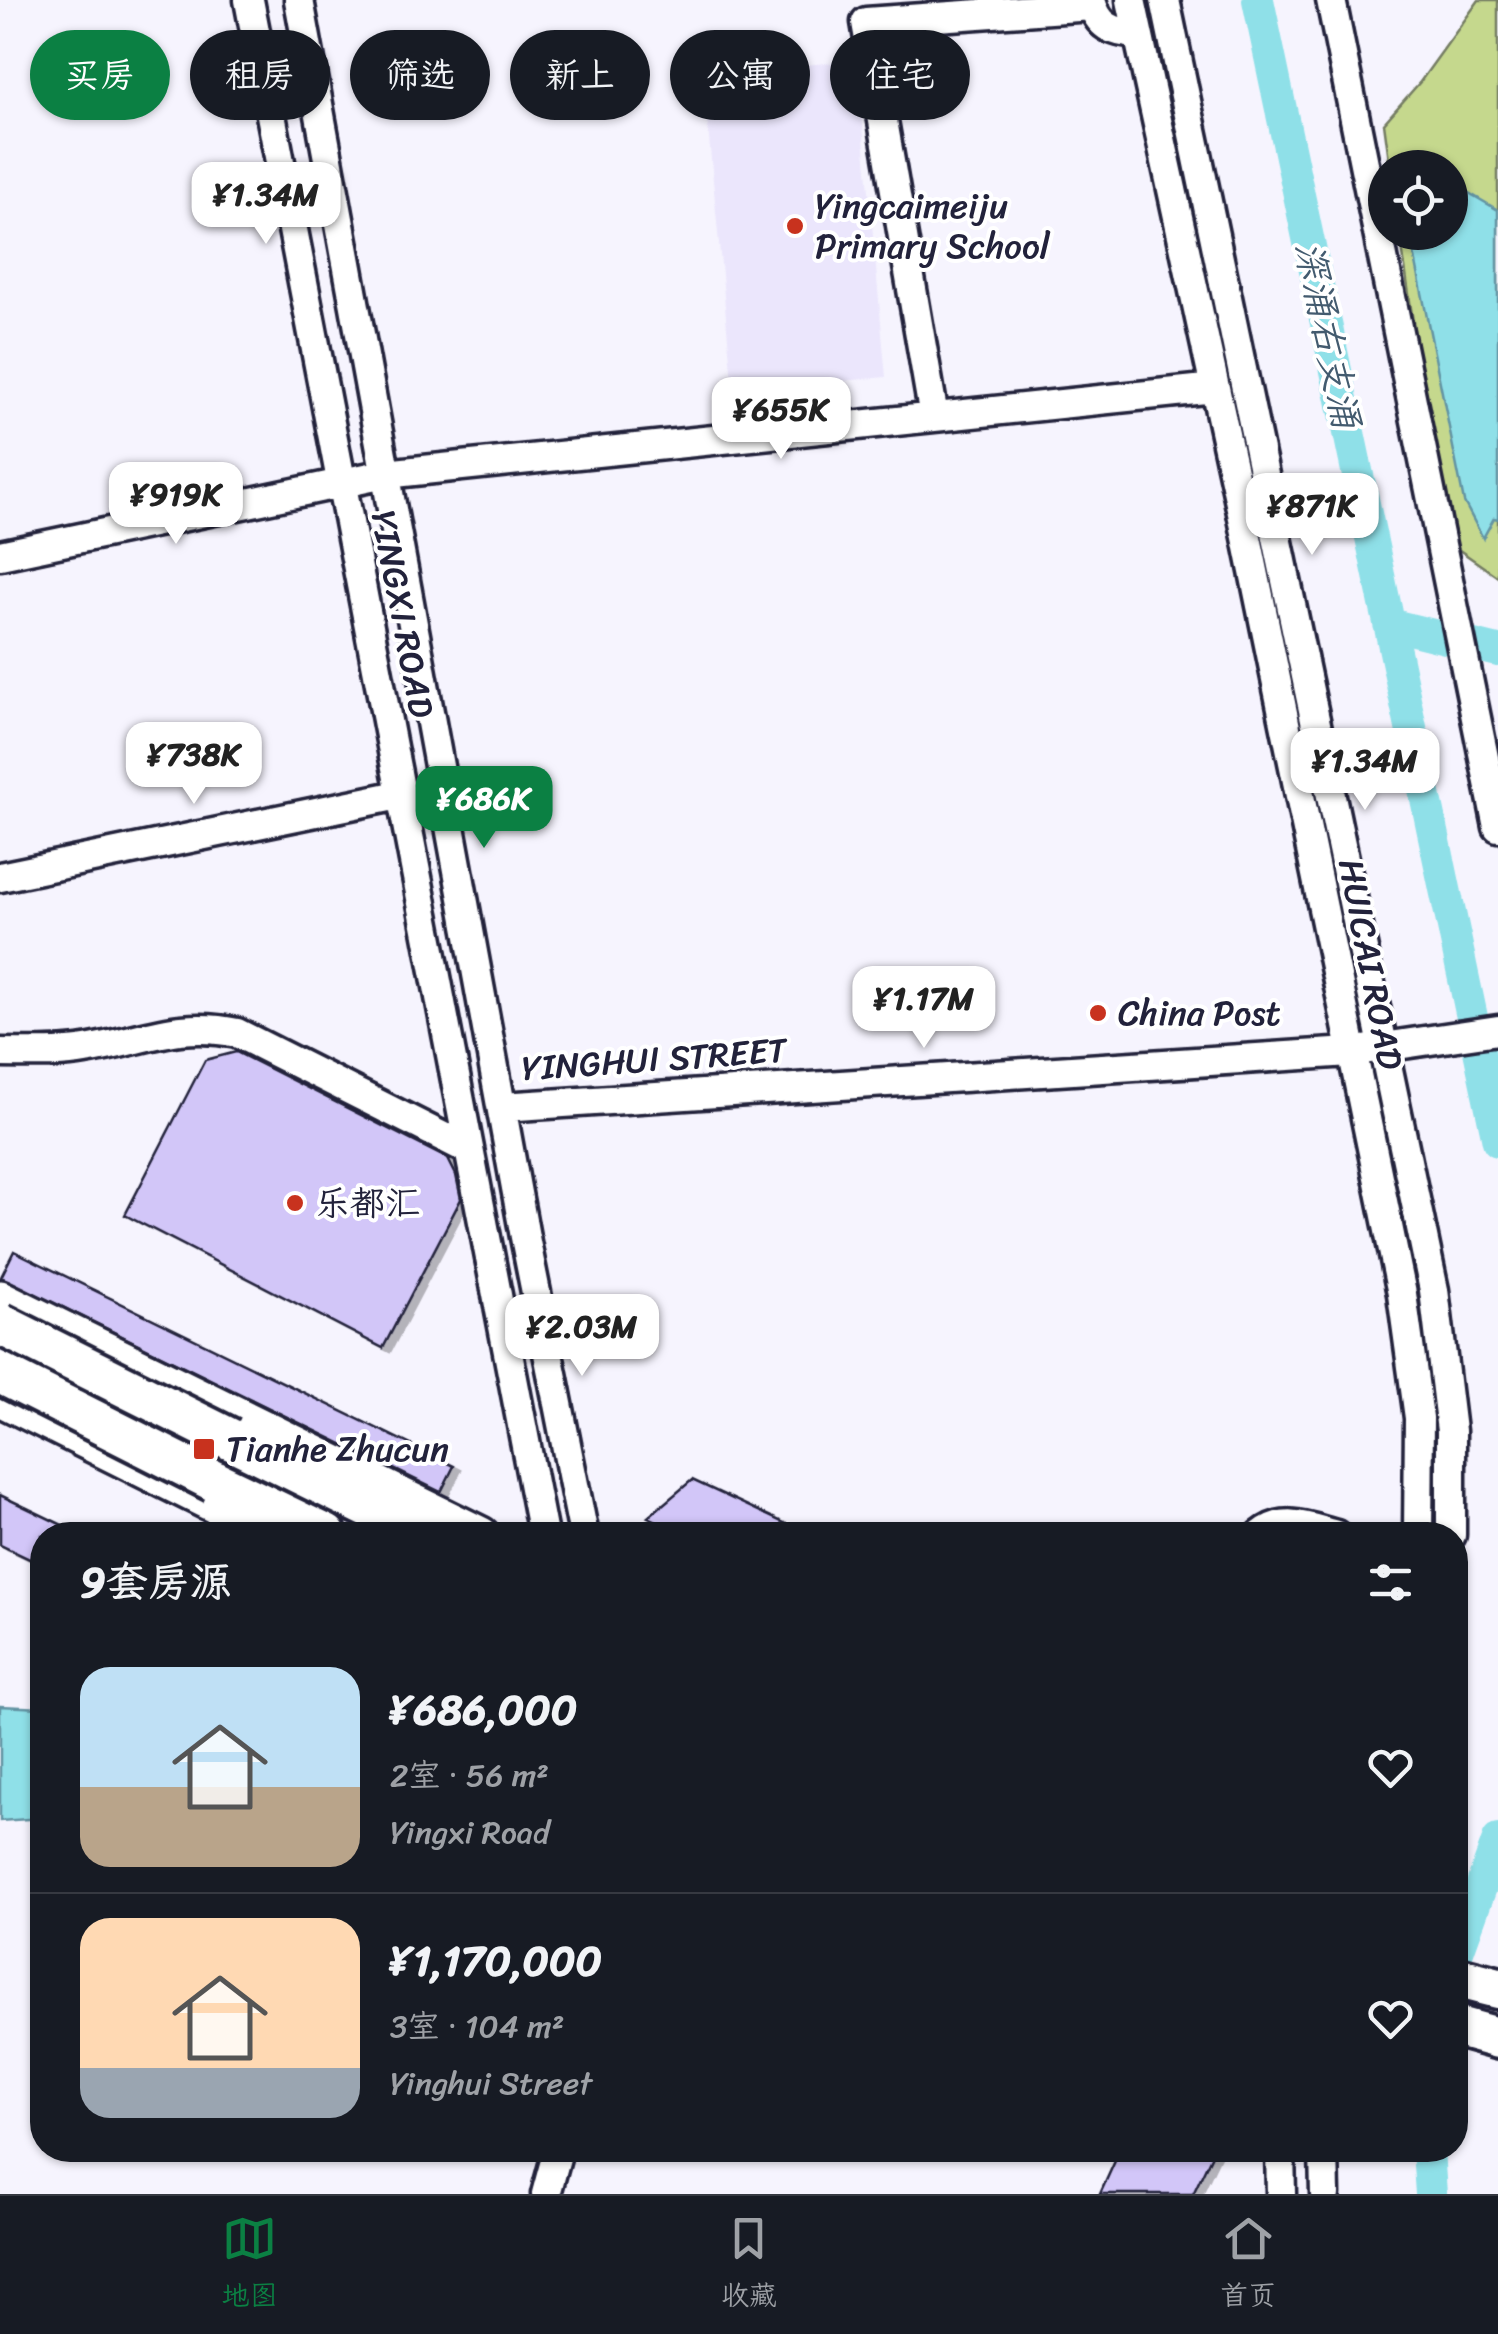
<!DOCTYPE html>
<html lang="zh">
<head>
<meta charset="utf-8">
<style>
	:root { --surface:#171b24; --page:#242831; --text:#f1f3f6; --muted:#9ea1a6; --line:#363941; --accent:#0b8043 }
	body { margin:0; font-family:Sriracha,"LXGW WenKai TC",sans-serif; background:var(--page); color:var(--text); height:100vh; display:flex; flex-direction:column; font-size:38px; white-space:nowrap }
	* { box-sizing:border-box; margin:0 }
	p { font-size:32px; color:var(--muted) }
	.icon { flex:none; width:55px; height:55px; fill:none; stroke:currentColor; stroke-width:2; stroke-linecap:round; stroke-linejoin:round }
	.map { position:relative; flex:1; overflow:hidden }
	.details { position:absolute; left:30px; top:1522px; width:1438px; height:640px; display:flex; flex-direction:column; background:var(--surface); border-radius:40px; box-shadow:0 2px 8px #0004 }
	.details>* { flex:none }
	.banner { position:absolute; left:30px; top:30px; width:1440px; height:90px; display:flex; gap:20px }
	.controls { position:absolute; left:1368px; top:150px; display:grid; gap:20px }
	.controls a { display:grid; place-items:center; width:100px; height:100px; border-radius:50%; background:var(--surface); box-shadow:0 2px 8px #0004; font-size:50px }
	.price { position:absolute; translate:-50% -85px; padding:0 22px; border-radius:20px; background:#fff; color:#222; font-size:32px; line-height:65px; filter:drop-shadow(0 2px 5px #0008) }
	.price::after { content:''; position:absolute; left:50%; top:60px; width:30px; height:22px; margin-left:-15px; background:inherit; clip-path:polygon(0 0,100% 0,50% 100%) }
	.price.on { background:var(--accent); color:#fff }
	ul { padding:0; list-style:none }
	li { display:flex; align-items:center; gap:30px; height:250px; padding:0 50px }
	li+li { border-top:2px solid var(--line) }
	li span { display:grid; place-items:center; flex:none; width:280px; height:200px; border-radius:30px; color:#555 }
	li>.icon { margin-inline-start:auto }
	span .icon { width:120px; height:120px; fill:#fffc; stroke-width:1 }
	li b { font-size:42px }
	h2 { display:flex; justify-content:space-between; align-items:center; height:120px; padding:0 50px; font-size:42px }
	.chip { padding:0 35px; border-radius:45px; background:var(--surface); box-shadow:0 2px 8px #0004; font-size:35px; line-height:90px }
	.chip.on { background:var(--accent); color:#fff }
	.tab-bar { display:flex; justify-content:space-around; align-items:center; height:140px; border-top:2px solid var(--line); background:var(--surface); font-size:28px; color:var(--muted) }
	.tab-bar a { display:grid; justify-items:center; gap:5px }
	.tab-bar .on { color:var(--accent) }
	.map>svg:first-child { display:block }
	.built { fill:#ebe6fc }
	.green { fill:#c5d88d; stroke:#747d64; stroke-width:2.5 }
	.water { fill:#8fe0e8; stroke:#6394a3; stroke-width:2.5 }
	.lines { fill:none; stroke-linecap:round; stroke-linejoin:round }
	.river { stroke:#8fe0e8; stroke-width:32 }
	.building { fill:#d2c6f8; stroke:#22223b; stroke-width:2.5; filter:url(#shadow) }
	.minor-casing { stroke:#22223b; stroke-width:35 }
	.major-casing { stroke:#22223b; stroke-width:42 }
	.highway-casing { stroke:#22223b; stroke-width:48 }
	.minor { stroke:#fff; stroke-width:28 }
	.major { stroke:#fff; stroke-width:35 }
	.highway { stroke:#fff; stroke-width:40 }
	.highway-bridge-casing { stroke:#22223b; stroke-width:48; stroke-linecap:butt }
	.highway-bridge { stroke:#fff; stroke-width:40 }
	.poi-dot { fill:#c8321e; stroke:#fff; stroke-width:4 }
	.labels { text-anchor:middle; stroke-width:8; stroke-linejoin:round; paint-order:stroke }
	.poi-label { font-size:35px; fill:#22223b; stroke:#fff; text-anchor:start }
	.street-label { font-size:35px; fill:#22223b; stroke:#fff }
	.water-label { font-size:38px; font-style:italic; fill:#435b6f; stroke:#fff }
</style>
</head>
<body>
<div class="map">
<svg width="1498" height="2194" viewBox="0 0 1498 2194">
	<defs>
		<filter id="shadow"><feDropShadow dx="7" dy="4" stdDeviation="0" flood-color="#0004"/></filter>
	</defs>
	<rect width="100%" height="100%" fill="#f6f4fe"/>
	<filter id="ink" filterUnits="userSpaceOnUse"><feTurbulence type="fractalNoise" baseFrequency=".01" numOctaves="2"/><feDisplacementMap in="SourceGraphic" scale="20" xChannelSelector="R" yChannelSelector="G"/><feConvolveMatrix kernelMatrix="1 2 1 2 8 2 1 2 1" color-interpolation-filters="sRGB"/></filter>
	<g filter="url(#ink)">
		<path class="built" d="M 857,60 L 886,377 L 733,391 L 703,75 Z"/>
		<path class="green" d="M 1479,0 L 1498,0 L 1498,577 L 1445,540 L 1400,233 L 1450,232 L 1450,168 L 1390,167 L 1384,123 L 1420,82 Z"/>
		<path class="water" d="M 1450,182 L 1498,210 L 1498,519 L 1494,518 L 1483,538 L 1464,502 L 1410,233 L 1450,232 Z
			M 0,1706 L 42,1708 L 42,1818 L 0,1821 Z"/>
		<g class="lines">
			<path class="river" d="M 1258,0 L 1498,1141
				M 1389,624 L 1498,651
				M 1455,1959 L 1498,1840
				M 1428,2150 L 1431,2194"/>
		</g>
		<path class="building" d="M 236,1052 L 448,1159 L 456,1175 L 461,1199 L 383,1348 L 125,1215 L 205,1060 Z
			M 14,1251 L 454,1466 L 441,1492 L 1,1277 Z
			M 692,1480 L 810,1535 L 687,1535 L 648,1517 Z
			M 0,1495 L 83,1535 L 42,1535 L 42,1565 L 0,1545 Z
			M 1120,2150 L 1214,2150 L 1193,2194 L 1100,2194 Z"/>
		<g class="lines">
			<defs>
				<path id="minor" d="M 249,0 L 543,1535
					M 299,0 L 525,1237 L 584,1535
					M 1091,0 C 1098,27 1112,32 1138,34
					M 1131,0 L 1241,508 L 1402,1294 L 1419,1418 L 1418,1535
					M 1165,0 L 1434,1290 L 1451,1431 L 1451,1535
					M 1331,0 L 1498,827
					M 934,417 L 866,22 L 1092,6
					M 0,555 L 385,474 L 1215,388
					M 0,877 L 399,795
					M 0,1053 C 28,1053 58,1055 85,1050 C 142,1041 178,1020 237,1033 L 467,1149
					M 502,1107 L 1350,1052 L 1498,1030
					M 1261,1535 C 1284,1515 1310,1528 1336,1535
					M 1280,2150 L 1281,2194
					M 1324,2150 L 1325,2194
					M 546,2194 L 558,2150"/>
				<path id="major" d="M 0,1298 L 481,1535
					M 0,1398 L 275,1535"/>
				<path id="highway" d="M 230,1439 L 425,1535
					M 214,1481 L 326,1535
					M 1455,1977 L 1498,1988
					M 1455,2026 L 1498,2038"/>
			</defs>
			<use href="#minor" class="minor-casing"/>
			<use href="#major" class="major-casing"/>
			<use href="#highway" class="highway-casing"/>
			<use href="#minor" class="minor"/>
			<use href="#major" class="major"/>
			<use href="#highway" class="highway"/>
			<defs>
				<path id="highway-bridge" d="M 0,1324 L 230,1439
					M 0,1373 L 214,1481"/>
			</defs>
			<use href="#highway-bridge" class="highway-bridge-casing"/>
			<use href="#highway-bridge" class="highway-bridge"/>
		</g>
	</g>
	<g class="poi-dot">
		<circle cx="795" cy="226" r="10"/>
		<circle cx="1098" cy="1013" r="10"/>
		<circle cx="295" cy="1203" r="10"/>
		<rect x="192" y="1437" width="24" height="24" rx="5"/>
	</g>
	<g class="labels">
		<g class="poi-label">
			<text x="815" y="218">Yingcaimeiju<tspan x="815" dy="40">Primary School</tspan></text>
			<text x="1118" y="1025">China Post</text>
			<text x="315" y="1215">乐都汇</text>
			<text x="226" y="1461">Tianhe Zhucun</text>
		</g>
		<g class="street-label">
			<text transform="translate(403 614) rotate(79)" y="12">YINGXI ROAD</text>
			<text transform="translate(1371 964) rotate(79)" y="12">HUICAI ROAD</text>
			<text transform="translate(654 1059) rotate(-4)" y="12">YINGHUI STREET</text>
		</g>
		<g class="water-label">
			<text transform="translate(1328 335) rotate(78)" y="13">深涌右支涌</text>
		</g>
	</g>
</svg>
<div class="controls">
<a><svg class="icon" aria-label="locate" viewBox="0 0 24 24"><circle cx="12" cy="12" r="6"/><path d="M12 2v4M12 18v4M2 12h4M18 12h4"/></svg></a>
</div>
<b class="price" style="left:266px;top:247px">¥1.34M</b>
<b class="price" style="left:781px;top:462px">¥655K</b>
<b class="price" style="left:176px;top:547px">¥919K</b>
<b class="price" style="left:1312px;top:558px">¥871K</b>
<b class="price" style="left:194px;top:807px">¥738K</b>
<b class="price" style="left:1365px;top:813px">¥1.34M</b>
<b class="price on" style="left:484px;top:851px">¥686K</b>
<b class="price" style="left:924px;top:1051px">¥1.17M</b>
<b class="price" style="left:582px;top:1379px">¥2.03M</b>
<div class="banner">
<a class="chip on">买房</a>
<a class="chip">租房</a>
<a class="chip">筛选</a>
<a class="chip">新上</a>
<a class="chip">公寓</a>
<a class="chip">住宅</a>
</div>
<section class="details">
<h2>9套房源<svg class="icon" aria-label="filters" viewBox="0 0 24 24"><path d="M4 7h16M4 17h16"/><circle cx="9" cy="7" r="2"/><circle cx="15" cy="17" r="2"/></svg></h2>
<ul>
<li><span style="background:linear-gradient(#bfe0f5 60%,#b9a48a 0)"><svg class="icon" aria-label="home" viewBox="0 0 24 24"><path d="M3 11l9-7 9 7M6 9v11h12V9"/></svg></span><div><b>¥686,000</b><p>2室 · 56 m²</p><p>Yingxi Road</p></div><svg class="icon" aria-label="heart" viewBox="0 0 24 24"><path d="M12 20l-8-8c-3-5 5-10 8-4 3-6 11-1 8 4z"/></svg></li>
<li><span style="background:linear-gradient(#ffd9b3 75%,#9aa5b1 0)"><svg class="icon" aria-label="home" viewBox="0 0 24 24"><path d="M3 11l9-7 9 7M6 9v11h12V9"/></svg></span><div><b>¥1,170,000</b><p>3室 · 104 m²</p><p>Yinghui Street</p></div><svg class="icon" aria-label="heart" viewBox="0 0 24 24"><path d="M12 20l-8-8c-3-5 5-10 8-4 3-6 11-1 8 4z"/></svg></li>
</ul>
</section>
</div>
<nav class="tab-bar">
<a class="on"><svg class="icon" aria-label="map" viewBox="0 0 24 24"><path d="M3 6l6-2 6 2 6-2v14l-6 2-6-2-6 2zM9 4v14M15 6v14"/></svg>地图</a>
<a><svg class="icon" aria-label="saved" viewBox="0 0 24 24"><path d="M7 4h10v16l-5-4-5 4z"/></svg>收藏</a>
<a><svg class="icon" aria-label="home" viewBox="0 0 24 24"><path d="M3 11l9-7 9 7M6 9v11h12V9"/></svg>首页</a>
</nav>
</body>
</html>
